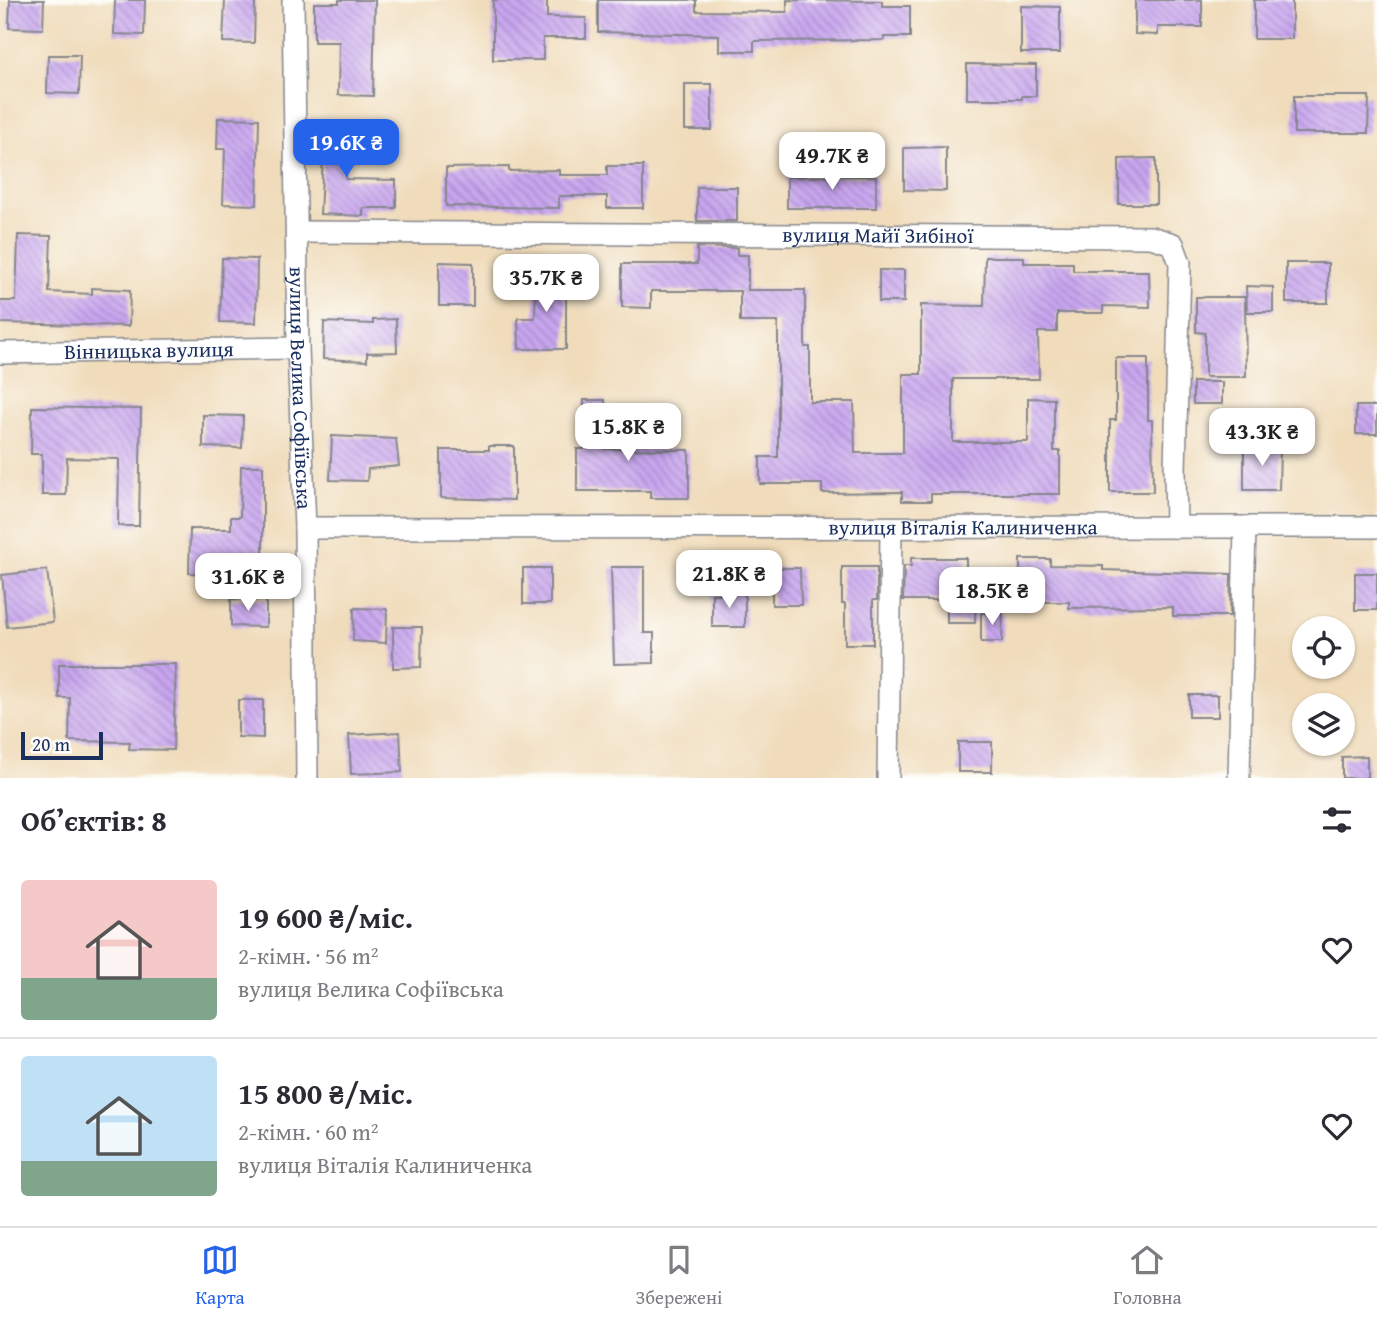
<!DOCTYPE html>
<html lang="uk">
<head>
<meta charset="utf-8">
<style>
	:root { --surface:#fff; --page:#f2f2f3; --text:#2b2b33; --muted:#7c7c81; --line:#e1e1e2; --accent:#2563eb }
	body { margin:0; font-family:"Gentium Book Plus",serif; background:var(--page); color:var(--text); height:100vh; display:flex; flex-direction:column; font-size:26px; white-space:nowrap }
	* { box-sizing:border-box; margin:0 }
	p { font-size:23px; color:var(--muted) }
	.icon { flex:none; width:38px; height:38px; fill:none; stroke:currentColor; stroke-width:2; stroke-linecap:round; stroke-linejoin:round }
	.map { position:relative; height:778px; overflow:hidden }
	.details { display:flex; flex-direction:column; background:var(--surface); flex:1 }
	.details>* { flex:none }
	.buttons { position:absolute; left:1292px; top:616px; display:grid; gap:14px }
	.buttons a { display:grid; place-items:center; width:63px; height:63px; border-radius:50%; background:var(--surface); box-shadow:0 2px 5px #0004; font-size:35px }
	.scale { position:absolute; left:21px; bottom:18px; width:82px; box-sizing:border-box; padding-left:7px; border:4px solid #1b2f5e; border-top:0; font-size:19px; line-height:24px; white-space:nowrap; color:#1b2f5e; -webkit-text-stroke:5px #fdfcf7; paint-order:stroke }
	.price { position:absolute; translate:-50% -60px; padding:0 16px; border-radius:14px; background:#fff; color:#222; font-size:23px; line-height:46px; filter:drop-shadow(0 2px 4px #0008) }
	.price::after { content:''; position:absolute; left:50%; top:42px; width:21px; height:16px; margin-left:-10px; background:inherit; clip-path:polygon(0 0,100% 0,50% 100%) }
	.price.on { background:var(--accent); color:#fff }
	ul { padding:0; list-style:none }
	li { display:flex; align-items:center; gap:21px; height:175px; padding:0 21px }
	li+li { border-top:2px solid var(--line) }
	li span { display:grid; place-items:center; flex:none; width:196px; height:140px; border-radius:7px; color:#555 }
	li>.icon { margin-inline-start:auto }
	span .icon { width:84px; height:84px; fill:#fffc; stroke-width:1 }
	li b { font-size:30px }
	h2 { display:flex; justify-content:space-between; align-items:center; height:84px; padding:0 21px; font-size:30px }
	.tabs { display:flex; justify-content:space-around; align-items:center; height:98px; border-top:2px solid var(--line); background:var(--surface); font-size:19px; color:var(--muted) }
	.tabs a { display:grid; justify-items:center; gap:4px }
	.tabs .on { color:var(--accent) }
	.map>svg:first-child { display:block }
	.building { fill:url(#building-back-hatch) }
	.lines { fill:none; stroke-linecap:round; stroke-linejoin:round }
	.minor-casing { stroke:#86868c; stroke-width:24 }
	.minor { stroke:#fff; stroke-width:21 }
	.labels { text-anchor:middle; stroke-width:5; stroke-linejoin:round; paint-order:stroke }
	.street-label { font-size:21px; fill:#1b2f5e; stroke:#fdfcf7 }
</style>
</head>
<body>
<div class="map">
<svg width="1377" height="778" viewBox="0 0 1377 778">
	<defs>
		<pattern id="building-back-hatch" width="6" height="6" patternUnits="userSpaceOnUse" patternTransform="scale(1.75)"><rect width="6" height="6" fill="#c9a6ef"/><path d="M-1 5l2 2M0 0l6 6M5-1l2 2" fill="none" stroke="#a288c5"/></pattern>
	</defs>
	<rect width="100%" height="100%" fill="#fdfcf7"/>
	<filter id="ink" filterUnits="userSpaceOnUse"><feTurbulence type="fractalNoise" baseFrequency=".0143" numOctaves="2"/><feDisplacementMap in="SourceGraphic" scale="14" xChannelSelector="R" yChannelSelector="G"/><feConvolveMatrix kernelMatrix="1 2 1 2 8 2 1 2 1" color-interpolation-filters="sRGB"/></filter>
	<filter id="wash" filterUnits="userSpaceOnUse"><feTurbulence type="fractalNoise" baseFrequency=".00686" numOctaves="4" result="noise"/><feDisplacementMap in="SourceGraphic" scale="28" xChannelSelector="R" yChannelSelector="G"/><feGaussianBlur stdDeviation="1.57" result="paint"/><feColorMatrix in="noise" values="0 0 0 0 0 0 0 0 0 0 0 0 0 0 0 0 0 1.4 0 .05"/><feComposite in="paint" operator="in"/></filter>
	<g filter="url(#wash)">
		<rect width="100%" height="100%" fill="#f0dcbb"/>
		<g id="blocks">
			<path class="building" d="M 10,0 L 44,0 L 43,29 L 9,28 Z
				M 115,0 L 145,0 L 144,35 L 114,34 Z
				M 225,0 L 255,0 L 254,43 L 223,42 Z
				M 339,0 L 375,0 L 373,96 L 338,95 L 339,42 L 314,42 L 314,3 L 339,3 Z
				M 493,0 L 547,0 L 547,17 L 586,18 L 586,38 L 543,38 L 543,60 L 493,60 Z
				M 598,0 L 696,0 L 696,11 L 787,12 L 787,0 L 882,1 L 882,6 L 910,6 L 910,37 L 884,37 L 884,40 L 754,41 L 754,51 L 719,51 L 719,35 L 598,32 Z
				M 1135,0 L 1202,0 L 1202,27 L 1158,27 L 1158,35 L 1135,34 Z
				M 1254,0 L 1292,0 L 1292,39 L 1254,39 Z
				M 1021,6 L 1060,7 L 1060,53 L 1021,53 Z
				M 48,55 L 80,55 L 79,94 L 47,93 Z
				M 967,64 L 1036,65 L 1036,96 L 1022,96 L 1022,99 L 967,99 Z
				M 685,84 L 712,84 L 712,130 L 685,130 Z
				M 1294,96 L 1369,96 L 1368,133 L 1294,133 Z
				M 218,118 L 259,119 L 257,205 L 223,204 L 225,149 L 217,149 Z
				M 345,127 L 346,179 L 396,180 L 396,208 L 363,208 L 363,216 L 320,214 L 323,156 L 311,157 L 310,129 Z
				M 946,147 L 946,191 L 904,190 L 904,148 Z
				M 1156,158 L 1156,204 L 1119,204 L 1119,159 Z
				M 607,166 L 643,166 L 643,208 L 607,208 L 607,196 L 559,196 L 559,208 L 446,206 L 446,168 L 509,167 L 509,171 L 559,170 L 559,175 L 607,175 Z
				M 876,176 L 876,208 L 787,208 L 787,177 Z
				M 697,187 L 737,187 L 737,221 L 697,221 Z
				M 18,235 L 51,236 L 49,292 L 92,294 L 92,288 L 130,290 L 129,326 L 0,323 L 0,301 L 16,301 Z
				M 697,247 L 737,248 L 737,255 L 748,255 L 748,290 L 805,290 L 805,347 L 810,347 L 810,402 L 854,402 L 855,453 L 903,453 L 903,374 L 921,374 L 921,305 L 984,306 L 985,257 L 1024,257 L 1024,263 L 1073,263 L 1073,271 L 1149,271 L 1150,307 L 1103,306 L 1103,313 L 1057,313 L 1057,332 L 1038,332 L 1039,379 L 953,379 L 953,442 L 1028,442 L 1028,398 L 1054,399 L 1054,451 L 1060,451 L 1060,494 L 931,494 L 931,501 L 902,501 L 902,492 L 822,493 L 822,484 L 760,484 L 760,457 L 778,457 L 778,322 L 740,322 L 740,291 L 651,291 L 651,308 L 622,307 L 622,264 L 697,264 Z
				M 222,258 L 257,259 L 256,323 L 220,322 Z
				M 439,262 L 473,263 L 473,306 L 439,306 Z
				M 1286,263 L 1328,263 L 1328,303 L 1286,303 Z
				M 879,270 L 904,270 L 904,302 L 879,302 Z
				M 536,271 L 566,271 L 566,349 L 519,349 L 518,318 L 535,318 Z
				M 1246,286 L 1273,287 L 1273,312 L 1247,312 Z
				M 1196,297 L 1245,297 L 1246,377 L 1205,377 L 1205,333 L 1196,332 Z
				M 396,319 L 397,352 L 367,353 L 367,361 L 323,359 L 324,322 L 373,324 L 373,320 Z
				M 1116,358 L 1148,358 L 1148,420 L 1152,420 L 1153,492 L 1110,492 L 1110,420 L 1116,420 Z
				M 1193,382 L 1222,382 L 1222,404 L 1193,404 Z
				M 584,400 L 605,400 L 605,449 L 689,450 L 689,498 L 650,498 L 650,491 L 577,491 L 577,449 L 584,449 Z
				M 1356,406 L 1377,406 L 1377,434 L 1356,434 Z
				M 32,407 L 141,409 L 139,526 L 118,526 L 119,459 L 67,458 L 66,495 L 42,495 L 42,454 L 31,454 Z
				M 203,415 L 243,416 L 242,448 L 203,447 Z
				M 332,436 L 396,439 L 399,466 L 368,469 L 367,481 L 330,480 Z
				M 489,446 L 514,446 L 514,500 L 441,498 L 441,450 L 489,450 Z
				M 1244,447 L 1280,447 L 1279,490 L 1244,490 Z
				M 241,466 L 263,466 L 263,555 L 212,555 L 212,574 L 189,573 L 190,529 L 231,529 L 231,517 L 240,517 Z
				M 911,558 L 966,558 L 966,580 L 976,580 L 975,623 L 947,623 L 947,600 L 903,600 L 904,566 L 911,566 Z
				M 1020,559 L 1050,559 L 1050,565 L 1103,566 L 1103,570 L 1231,574 L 1230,616 L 1173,616 L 1173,607 L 1069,608 L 1069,602 L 1020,602 Z
				M 611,567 L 644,567 L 644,633 L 654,633 L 654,663 L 614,664 Z
				M 842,567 L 877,567 L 877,600 L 873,600 L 873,644 L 845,644 L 845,604 L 842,604 Z
				M 523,568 L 550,568 L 550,604 L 523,604 Z
				M 772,568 L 800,568 L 801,605 L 772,605 Z
				M 47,570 L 53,622 L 7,627 L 2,575 Z
				M 1355,573 L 1377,573 L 1377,610 L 1355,610 Z
				M 745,593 L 745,627 L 712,627 L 712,594 Z
				M 231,599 L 266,600 L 266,627 L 231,626 Z
				M 354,608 L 387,609 L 386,643 L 353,641 Z
				M 981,613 L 1003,613 L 1002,642 L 981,642 Z
				M 393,627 L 422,627 L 421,667 L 393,668 Z
				M 59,664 L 176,664 L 173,750 L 129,749 L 130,742 L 69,741 L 70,698 L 59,698 Z
				M 1189,695 L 1218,695 L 1218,717 L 1189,717 Z
				M 238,700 L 263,700 L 263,738 L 238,737 Z
				M 400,732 L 402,772 L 351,774 L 349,735 Z
				M 958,742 L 992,742 L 992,772 L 958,772 Z
				M 1367,756 L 1367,778 L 1342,778 L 1342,757 Z"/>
		</g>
	</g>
	<g filter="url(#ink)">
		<use href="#blocks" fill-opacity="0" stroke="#86868c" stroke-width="2"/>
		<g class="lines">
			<defs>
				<g id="minor">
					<path id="s1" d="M 293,0 L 298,348 L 305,528 L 307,778"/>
					<path id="s2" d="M 297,232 L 1151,237 L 1173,244 L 1180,263 L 1175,471 L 1176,527"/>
					<path id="s3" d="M 0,353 L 298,348"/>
					<path id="s4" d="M 305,528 L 1377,527"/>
					<path d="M 888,778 L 891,528"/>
					<path d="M 1239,778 L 1245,527"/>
				</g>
			</defs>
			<use href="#minor" class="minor-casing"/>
			<use href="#minor" class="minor"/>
		</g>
	</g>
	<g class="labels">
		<g class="street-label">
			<text dy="7" stroke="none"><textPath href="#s2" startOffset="581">вулиця Майї Зибіної</textPath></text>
			<text dy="7" stroke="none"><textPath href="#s3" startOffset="149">Вінницька вулиця</textPath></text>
			<text dy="7" stroke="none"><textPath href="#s1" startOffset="388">вулиця Велика Софіївська</textPath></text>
			<text dy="7" stroke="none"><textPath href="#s4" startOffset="658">вулиця Віталія Калиниченка</textPath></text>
		</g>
	</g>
</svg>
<div class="buttons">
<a><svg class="icon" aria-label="locate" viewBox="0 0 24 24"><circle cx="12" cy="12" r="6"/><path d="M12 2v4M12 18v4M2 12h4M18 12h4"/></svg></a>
<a><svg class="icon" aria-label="layers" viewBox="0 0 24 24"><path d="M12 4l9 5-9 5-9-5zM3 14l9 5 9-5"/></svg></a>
</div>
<div class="scale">20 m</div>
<b class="price on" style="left:346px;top:179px">19.6K ₴</b>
<b class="price" style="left:832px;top:192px">49.7K ₴</b>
<b class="price" style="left:546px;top:314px">35.7K ₴</b>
<b class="price" style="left:628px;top:463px">15.8K ₴</b>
<b class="price" style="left:1262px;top:468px">43.3K ₴</b>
<b class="price" style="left:729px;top:610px">21.8K ₴</b>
<b class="price" style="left:248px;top:613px">31.6K ₴</b>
<b class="price" style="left:992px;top:627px">18.5K ₴</b>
</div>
<section class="details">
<h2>Об’єктів: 8<svg class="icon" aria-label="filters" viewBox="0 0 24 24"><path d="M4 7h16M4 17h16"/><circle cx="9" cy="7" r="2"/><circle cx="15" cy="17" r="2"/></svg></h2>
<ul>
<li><span style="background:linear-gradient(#f6c9c9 70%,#7fa58c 0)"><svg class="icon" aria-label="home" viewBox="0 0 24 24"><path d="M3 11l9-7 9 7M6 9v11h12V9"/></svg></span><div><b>19 600 ₴/міс.</b><p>2-кімн. · 56 m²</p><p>вулиця Велика Софіївська</p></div><svg class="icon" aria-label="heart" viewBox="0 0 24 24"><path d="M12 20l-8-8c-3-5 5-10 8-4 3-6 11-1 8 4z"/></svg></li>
<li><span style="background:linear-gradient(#bfe0f5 75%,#7fa58c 0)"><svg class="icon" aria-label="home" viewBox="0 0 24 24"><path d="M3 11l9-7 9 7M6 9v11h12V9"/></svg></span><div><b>15 800 ₴/міс.</b><p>2-кімн. · 60 m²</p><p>вулиця Віталія Калиниченка</p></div><svg class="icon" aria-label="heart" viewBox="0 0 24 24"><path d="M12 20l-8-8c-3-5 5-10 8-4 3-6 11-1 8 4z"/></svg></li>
</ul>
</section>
<nav class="tabs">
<a class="on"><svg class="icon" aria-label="map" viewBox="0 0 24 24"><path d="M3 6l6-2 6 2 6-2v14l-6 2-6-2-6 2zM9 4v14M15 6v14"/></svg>Карта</a>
<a><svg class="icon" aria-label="saved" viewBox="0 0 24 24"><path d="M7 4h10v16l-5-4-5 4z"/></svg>Збережені</a>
<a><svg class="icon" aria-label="home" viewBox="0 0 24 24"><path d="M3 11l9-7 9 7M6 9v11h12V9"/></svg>Головна</a>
</nav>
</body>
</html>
